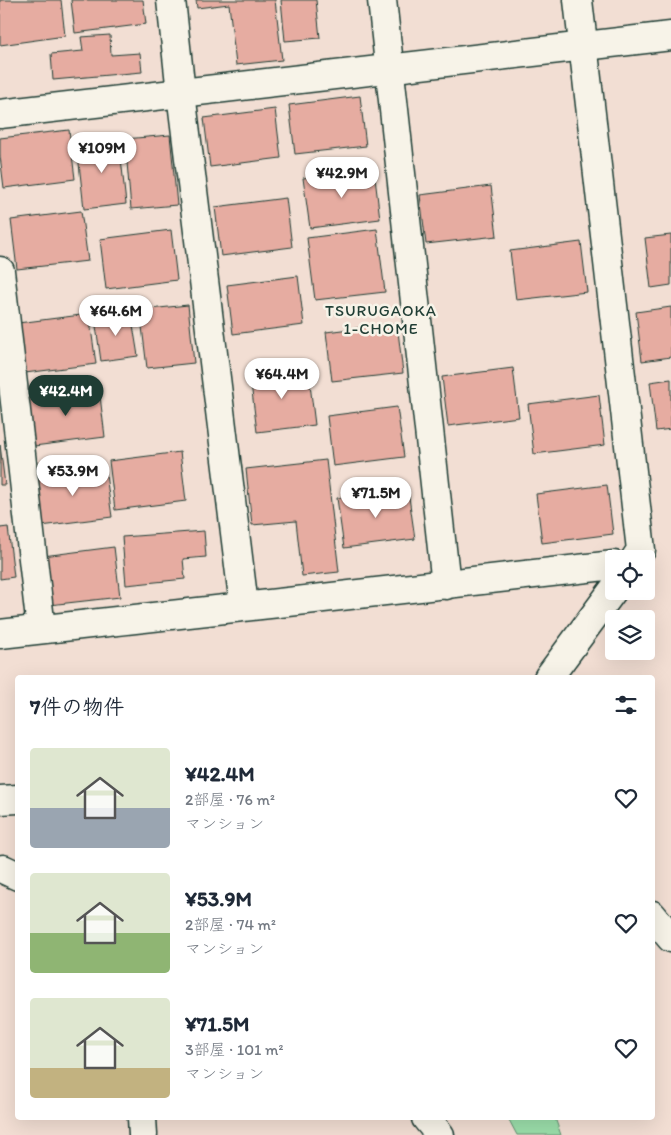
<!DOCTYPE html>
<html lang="ja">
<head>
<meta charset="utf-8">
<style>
	:root { --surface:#fff; --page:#f2f2f3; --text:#1f2937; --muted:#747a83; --accent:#1f3d34 }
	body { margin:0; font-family:Itim,"Klee One",sans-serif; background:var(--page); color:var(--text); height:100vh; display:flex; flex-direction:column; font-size:19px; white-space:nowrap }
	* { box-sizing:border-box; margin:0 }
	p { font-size:16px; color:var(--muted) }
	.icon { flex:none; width:28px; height:28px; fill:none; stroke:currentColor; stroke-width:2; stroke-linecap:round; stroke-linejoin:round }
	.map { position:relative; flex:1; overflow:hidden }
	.drawer { position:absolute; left:15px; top:675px; width:640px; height:445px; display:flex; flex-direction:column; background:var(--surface); border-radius:5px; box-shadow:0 5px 20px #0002 }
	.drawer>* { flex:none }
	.controls { position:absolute; left:605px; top:550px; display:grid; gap:10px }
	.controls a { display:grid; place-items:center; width:50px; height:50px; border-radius:5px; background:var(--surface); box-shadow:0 5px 20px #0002; font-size:25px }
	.price { position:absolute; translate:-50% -42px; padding:0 11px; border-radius:18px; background:#fff; color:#222; font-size:16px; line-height:32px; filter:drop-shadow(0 1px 2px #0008) }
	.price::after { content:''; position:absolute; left:50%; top:30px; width:15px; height:11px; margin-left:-8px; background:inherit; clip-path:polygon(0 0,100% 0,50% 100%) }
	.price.active { background:var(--accent); color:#fff }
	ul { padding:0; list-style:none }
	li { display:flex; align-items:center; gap:15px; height:125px; padding:0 15px }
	li span { display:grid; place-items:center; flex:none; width:140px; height:100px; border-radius:5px; color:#555 }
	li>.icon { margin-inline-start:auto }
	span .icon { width:60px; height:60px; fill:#fffc; stroke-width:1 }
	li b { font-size:21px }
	h2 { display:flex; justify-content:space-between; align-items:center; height:60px; padding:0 15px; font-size:21px }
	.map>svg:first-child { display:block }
	.green { fill:#9bdeaa; stroke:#5d8e6f }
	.building { fill:#e6aca1; stroke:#1f3d34 }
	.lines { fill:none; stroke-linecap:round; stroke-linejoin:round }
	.street-casing { stroke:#1f3d34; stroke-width:31 }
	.secondary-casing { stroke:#1f3d34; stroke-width:31 }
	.street { stroke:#f7f3e8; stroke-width:28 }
	.secondary { stroke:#f7f3e8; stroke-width:28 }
	.labels { text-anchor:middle; stroke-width:5; stroke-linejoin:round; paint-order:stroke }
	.neighbourhood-label { font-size:16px; letter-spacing:1px; fill:#1f3d34; stroke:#f7f3e8 }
</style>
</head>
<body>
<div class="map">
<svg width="671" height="1135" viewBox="0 0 671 1135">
	<rect width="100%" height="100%" fill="#f2ded3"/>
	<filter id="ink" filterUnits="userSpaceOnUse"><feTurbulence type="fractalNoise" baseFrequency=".02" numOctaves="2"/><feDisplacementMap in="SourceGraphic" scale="10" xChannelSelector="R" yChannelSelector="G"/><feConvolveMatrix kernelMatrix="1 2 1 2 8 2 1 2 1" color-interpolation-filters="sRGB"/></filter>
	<g filter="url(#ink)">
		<path class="green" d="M 508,1118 L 555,1118 L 561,1135 L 517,1135 Z"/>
		<path class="building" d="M 0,0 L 61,0 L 65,36 L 0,45 Z
			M 71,0 L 143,0 L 146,24 L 75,33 Z
			M 196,0 L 275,0 L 282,60 L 236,65 L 229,4 L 197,8 Z
			M 281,0 L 316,0 L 320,38 L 285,41 Z
			M 110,35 L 111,55 L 140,53 L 142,72 L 53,80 L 51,54 L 83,51 L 81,37 Z
			M 360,96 L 366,146 L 295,154 L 289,105 Z
			M 275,109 L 281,158 L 210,167 L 204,118 Z
			M 69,130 L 75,179 L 4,188 L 0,156 L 0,138 Z
			M 170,135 L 177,205 L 131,209 L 125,139 Z
			M 119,140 L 126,204 L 84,209 L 77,145 Z
			M 374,170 L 380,219 L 310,228 L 303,178 Z
			M 491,186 L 497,236 L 426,244 L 420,195 Z
			M 286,198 L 292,247 L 221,256 L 215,207 Z
			M 81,211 L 88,261 L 17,269 L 11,220 Z
			M 377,229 L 385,292 L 315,300 L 307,238 Z
			M 171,230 L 177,280 L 106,289 L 100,239 Z
			M 671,235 L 671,285 L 651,288 L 645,238 Z
			M 581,242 L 587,292 L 516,300 L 510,251 Z
			M 298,276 L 304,325 L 233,334 L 227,285 Z
			M 188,305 L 194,363 L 147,368 L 140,310 Z
			M 671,307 L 671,357 L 642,361 L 636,312 Z
			M 131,313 L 138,356 L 101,361 L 95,319 Z
			M 89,314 L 96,364 L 25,373 L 18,323 Z
			M 397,323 L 403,373 L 332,381 L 326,332 Z
			M 308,368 L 315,425 L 257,432 L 250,375 Z
			M 513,368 L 519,417 L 448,426 L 442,377 Z
			M 671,379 L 671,429 L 656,431 L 650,382 Z
			M 99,388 L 105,437 L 34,446 L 28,397 Z
			M 599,395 L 605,445 L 534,454 L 528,404 Z
			M 397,407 L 404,457 L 333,466 L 327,416 Z
			M 0,445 L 5,485 L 0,485 Z
			M 180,452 L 186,501 L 115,510 L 109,461 Z
			M 326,460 L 339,572 L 302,576 L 296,521 L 252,525 L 246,469 Z
			M 105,468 L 112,517 L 41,526 L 34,477 Z
			M 607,485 L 613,534 L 542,543 L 536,494 Z
			M 408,490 L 415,539 L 344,548 L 337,498 Z
			M 8,527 L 14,577 L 0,579 L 0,528 Z
			M 204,531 L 206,557 L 183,559 L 185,579 L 126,585 L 122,537 Z
			M 114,547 L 120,597 L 49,605 L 43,556 Z"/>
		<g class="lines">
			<defs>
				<path id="street" d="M 171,0 L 181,93 L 244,606
					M 382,0 L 446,585
					M 578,0 L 641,550 L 635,559
					M 0,271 L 41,629
					M 0,634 C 205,611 409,589 614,565
					M 548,678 L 614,589
					M 0,800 L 18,799
					M 3,869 L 18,876
					M 652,915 L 671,938
					M 142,1118 L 143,1135
					M 426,1118 L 440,1135"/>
				<path id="secondary" d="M 0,114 L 671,36"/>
			</defs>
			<use href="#street" class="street-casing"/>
			<use href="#secondary" class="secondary-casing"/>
			<use href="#street" class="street"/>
			<use href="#secondary" class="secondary"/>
		</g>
	</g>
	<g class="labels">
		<g class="neighbourhood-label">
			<text x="381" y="316">TSURUGAOKA<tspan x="381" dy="18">1-CHOME</tspan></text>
		</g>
	</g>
</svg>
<div class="controls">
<a><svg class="icon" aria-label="locate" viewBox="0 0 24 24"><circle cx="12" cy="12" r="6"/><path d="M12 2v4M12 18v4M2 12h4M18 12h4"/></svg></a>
<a><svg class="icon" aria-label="layers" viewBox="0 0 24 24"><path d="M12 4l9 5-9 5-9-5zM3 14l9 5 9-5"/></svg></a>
</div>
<b class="price" style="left:102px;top:174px">¥109M</b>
<b class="price" style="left:342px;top:199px">¥42.9M</b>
<b class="price" style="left:116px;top:337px">¥64.6M</b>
<b class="price" style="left:282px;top:400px">¥64.4M</b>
<b class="price active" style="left:66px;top:417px">¥42.4M</b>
<b class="price" style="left:73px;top:497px">¥53.9M</b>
<b class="price" style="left:376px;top:519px">¥71.5M</b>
<section class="drawer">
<h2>7件の物件<svg class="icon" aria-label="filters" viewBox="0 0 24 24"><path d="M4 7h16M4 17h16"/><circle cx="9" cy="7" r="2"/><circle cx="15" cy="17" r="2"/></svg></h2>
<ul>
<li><span style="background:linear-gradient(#dfe7d0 60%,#9aa5b1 0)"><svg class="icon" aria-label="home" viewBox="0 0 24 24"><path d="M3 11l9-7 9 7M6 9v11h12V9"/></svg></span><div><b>¥42.4M</b><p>2部屋 · 76 m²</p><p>マンション</p></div><svg class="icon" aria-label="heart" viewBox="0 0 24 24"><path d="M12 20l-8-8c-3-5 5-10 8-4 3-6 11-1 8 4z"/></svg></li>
<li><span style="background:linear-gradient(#dfe7d0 60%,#8fb573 0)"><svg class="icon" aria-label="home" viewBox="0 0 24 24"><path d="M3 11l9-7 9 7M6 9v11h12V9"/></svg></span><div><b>¥53.9M</b><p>2部屋 · 74 m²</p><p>マンション</p></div><svg class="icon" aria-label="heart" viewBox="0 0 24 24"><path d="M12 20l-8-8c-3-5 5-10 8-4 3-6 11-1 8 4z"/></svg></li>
<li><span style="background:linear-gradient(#dfe7d0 70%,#c2b280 0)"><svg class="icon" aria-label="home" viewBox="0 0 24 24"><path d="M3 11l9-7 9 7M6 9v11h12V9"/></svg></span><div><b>¥71.5M</b><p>3部屋 · 101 m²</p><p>マンション</p></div><svg class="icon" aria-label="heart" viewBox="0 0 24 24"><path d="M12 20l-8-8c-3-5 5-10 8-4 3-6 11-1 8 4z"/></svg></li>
</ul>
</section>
</div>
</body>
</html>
